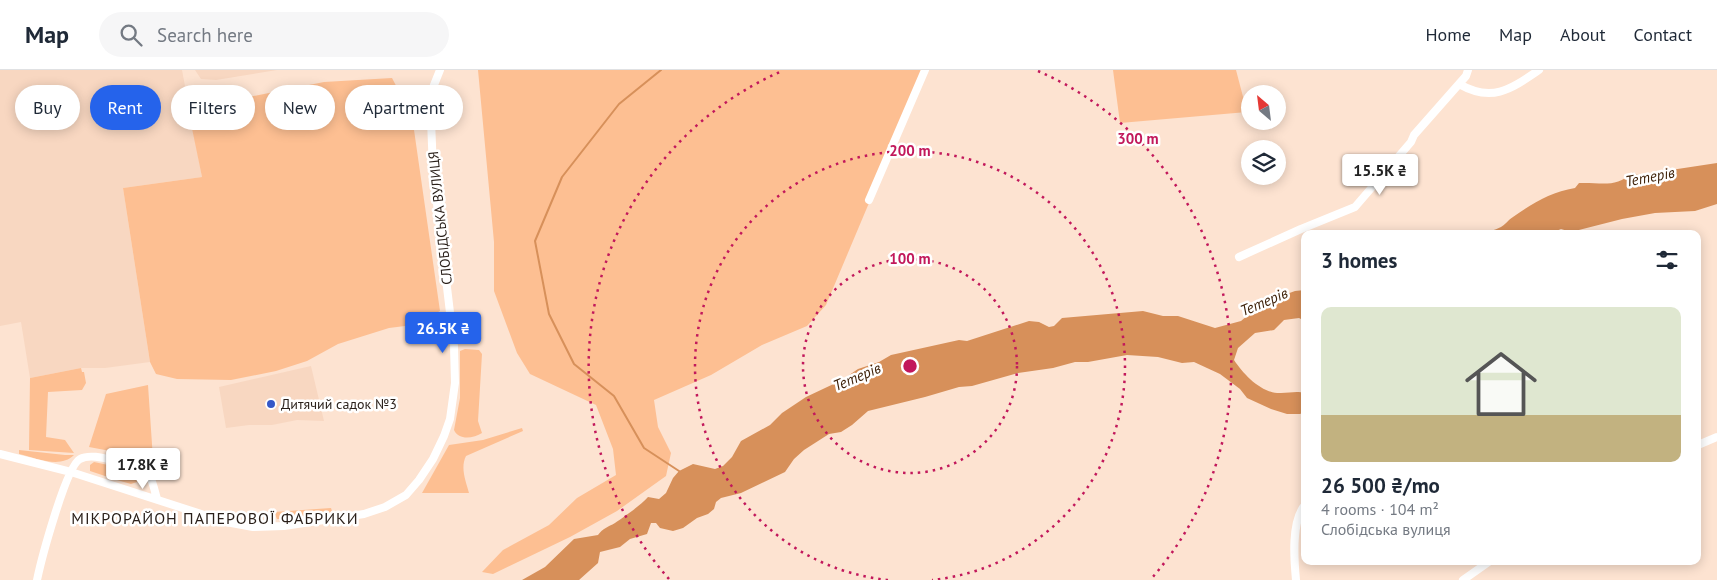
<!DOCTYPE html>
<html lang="en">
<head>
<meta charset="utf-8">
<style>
	:root { --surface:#fff; --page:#f6f6f7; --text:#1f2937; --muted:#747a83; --line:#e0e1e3; --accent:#2563eb }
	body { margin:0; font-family:"PT Sans",sans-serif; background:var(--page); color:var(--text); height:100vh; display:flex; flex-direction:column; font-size:19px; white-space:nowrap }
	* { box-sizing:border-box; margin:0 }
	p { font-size:16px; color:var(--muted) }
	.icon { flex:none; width:28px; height:28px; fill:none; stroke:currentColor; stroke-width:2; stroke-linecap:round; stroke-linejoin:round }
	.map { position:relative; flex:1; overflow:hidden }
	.panel { position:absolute; left:1301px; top:160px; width:400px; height:335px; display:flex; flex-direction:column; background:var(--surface); border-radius:10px; box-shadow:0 2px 12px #0003 }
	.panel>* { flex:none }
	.banner { position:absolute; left:15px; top:15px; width:475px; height:45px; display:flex; gap:10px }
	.needle { width:32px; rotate:332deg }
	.tools { position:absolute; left:1241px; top:15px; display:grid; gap:10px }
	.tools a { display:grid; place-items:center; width:45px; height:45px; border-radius:50%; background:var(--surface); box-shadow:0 2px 12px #0003; font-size:25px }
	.price { position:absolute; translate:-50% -42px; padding:0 11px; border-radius:5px; background:#fff; color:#222; font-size:16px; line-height:32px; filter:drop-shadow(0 1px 2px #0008) }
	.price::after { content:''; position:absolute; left:50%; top:30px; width:15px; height:11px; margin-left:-8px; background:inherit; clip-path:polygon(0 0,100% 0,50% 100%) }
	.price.selected { background:var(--accent); color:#fff }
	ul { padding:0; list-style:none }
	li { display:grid; align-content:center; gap:10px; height:265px; padding:0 20px }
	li+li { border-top:1px solid var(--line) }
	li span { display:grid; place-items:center; height:155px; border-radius:10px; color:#555 }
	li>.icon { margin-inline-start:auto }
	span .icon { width:90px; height:90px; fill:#fffc; stroke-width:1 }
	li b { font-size:21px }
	h2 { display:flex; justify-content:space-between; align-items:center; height:60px; padding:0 20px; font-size:21px }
	.tag { padding:0 18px; border-radius:22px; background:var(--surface); box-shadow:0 2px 12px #0003; font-size:18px; line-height:45px }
	.tag.selected { background:var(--accent); color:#fff }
	header { display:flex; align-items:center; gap:30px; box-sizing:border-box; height:70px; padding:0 25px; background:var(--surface); border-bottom:1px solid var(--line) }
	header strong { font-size:24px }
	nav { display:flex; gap:28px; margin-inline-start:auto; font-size:18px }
	.search { width:350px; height:45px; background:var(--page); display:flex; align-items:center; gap:12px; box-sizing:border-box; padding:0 18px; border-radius:28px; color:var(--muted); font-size:19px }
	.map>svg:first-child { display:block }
	.built { fill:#f8d7c1 }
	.green { fill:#fdbf92 }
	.water { fill:#d7905a }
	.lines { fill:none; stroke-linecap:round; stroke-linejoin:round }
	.stream { stroke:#d7905a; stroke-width:2 }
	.minor { stroke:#fff; stroke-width:8 }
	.ring { fill:none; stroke:#c2185b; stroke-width:2.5; stroke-dasharray:2.5 5 }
	.poi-dot { fill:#3558c8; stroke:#fff; stroke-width:2 }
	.labels { text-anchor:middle; stroke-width:5; stroke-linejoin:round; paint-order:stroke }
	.street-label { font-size:14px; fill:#291f19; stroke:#fff }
	.poi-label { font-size:14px; fill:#291f19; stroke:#fff; text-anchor:start }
	.water-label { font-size:15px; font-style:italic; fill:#3f220a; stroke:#fff }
	.quarter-label { font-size:16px; letter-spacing:1px; fill:#291f19; stroke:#fff }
	.centre { fill:#c2185b; stroke:#fff; stroke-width:2.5 }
	.ring-label { font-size:15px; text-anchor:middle; font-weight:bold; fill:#c2185b; stroke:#fff; stroke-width:5; stroke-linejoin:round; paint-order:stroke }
</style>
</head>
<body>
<header>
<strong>Map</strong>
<div class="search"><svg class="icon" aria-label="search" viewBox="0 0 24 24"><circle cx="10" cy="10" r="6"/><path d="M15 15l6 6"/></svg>Search here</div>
<nav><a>Home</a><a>Map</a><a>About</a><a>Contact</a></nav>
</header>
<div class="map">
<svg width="1717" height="510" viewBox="0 0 1717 510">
	<rect width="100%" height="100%" fill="#fde3d1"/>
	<path class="built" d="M 0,0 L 182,0 L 202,107 L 123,118 L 150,292 L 105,298 L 81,298 L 30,308 L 21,252 L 0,256 Z
		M 195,0 L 277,0 L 216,10 L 201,9 Z
		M 311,296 L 324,351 L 297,350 L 272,355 L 249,355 L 226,358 L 219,317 Z"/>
	<path class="green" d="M 478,0 L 925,0 L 826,235 L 807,256 L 762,275 L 711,305 L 654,330 L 658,357 L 671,383 L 666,406 L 617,441 L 570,467 L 493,504 L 482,502 L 503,480 L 549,455 L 577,428 L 616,405 L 613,379 L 596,335 L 530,304 L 517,283 L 494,221 L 494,172 Z
		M 1113,0 L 1236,0 L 1247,42 L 1120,53 Z
		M 392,8 L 412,46 L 440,241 L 413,255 L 389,258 L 338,274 L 307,291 L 276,301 L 231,310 L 177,309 L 156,304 L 150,292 L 123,118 L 202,107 L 188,39 L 324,12 Z
		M 465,279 L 479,280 L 482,284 L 478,351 L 482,363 C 474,368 459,371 454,360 L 460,328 L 460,281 Z
		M 81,298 L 82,302 L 84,302 L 86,313 L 82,320 L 48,322 L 46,367 L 65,370 L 74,383 L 29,380 L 30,308 Z
		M 148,315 L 153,389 L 89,377 L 106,324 Z
		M 522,358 L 523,361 L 466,386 C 460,398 466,411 469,423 L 422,423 L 449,375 L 483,370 Z
		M 19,380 L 65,385 L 74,385 C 60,399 36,388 19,384 Z
		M 94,392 L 113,396 L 111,408 L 90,401 L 90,395 Z
		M 119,398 L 136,403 L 138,407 L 137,412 L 131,414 L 117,410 Z
		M 331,438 L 332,441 L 329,443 L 279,449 L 277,449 L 274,442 Z"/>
	<path class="water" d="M 1717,93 L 1717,134 L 1695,141 L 1655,143 L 1622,149 L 1571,162 L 1561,159 L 1549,164 L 1459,164 C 1472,163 1488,164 1501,157 C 1505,155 1508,150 1513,147 C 1533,133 1551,122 1575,118 L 1579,113 C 1601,112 1615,119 1633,102 L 1638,105 Z
		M 1305,220 L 1305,251 L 1299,248 L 1284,250 L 1274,260 L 1255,263 L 1238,278 L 1234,290 C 1244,305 1262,324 1281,323 C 1290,323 1296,321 1305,323 L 1305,342 L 1300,344 L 1287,344 L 1271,339 L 1247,328 L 1240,319 L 1220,304 L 1194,292 L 1182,293 L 1158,287 L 1127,285 L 1088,292 L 1075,292 L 1053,298 L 1018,303 L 972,316 L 959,317 L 925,327 L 868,341 L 852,355 L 841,362 L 829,364 L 804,380 L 794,389 L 785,402 L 741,423 L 721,428 L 716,432 L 714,439 L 708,444 L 697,448 L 683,458 L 673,461 L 660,458 L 656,453 L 651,453 L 647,464 L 630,469 L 620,477 L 600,482 L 598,493 L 579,510 L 522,510 L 545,497 L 574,469 L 598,465 C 603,458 608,457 615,453 C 624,447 641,435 648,427 L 659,429 L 666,423 L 673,408 L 679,401 L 693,394 L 715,399 L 723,396 L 732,387 L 741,371 L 770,355 L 782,343 L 806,327 L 842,310 L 858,299 L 879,292 L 891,285 L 959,270 L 967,271 L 1029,251 L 1039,252 L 1049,257 L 1054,256 L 1062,248 L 1143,241 L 1163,246 L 1178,246 L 1215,258 L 1241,251 L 1254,240 L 1284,225 L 1295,221 Z"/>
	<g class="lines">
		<path class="stream" d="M 661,0 L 619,34 L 562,107 L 535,171 L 549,244 L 574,294 L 614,326 L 644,378 L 679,401"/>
		<path class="minor" d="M 1459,14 C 1492,33 1511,19 1539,0
			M 869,130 L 925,0
			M 1239,187 L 1301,159 L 1355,137 L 1411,72 L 1414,65 L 1466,6 L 1468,0
			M 1698,375 L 1717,367
			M 0,384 L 71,402 L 226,452 L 253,457 L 284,456 L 364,444 L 385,437 L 406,425 L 419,410 L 433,389 L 444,366 L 450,349 L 455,313 L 454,276 L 433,100 L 430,25 L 440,0
			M 37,510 C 41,491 66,396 80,389 C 91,383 110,390 121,392 C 150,398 150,403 157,429
			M 1296,510 C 1294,489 1291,451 1305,435
			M 1463,510 L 1490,491"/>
	</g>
	<g class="ring">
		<circle cx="910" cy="296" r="107"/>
		<path d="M888 510A215 215 0 1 1 932 510"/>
		<path d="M669 509A322 322 0 0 1 782 1M1038 1A322 322 0 0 1 1151 509"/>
	</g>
	<circle class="poi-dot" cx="271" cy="334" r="5"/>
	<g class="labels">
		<g class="street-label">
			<text transform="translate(440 148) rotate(-96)" y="5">СЛОБІДСЬКА ВУЛИЦЯ</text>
		</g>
		<g class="poi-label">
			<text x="281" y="339">Дитячий садок №3</text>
		</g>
		<g class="water-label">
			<text transform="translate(1650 107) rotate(-11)" y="5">Тетерів</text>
			<text transform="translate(1264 232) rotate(-23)" y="5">Тетерів</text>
			<text transform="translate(857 307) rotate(-23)" y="5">Тетерів</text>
		</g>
		<g class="quarter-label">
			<text x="215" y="454">МІКРОРАЙОН ПАПЕРОВОЇ ФАБРИКИ</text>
		</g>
	</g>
	<circle cx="910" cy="296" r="8" class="centre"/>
	<g class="ring-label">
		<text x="1138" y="74">300 m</text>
		<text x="910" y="86">200 m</text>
		<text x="910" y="194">100 m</text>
	</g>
</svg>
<div class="tools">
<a><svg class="needle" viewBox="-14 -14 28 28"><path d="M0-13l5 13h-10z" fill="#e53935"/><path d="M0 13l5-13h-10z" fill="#747a83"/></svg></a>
<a><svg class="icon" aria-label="layers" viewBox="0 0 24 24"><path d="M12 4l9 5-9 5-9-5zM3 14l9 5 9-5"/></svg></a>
</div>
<b class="price" style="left:1380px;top:126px">15.5K ₴</b>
<b class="price selected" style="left:443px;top:284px">26.5K ₴</b>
<b class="price" style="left:143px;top:420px">17.8K ₴</b>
<div class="banner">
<a class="tag">Buy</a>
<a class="tag selected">Rent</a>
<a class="tag">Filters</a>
<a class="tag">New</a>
<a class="tag">Apartment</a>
</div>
<section class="panel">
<h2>3 homes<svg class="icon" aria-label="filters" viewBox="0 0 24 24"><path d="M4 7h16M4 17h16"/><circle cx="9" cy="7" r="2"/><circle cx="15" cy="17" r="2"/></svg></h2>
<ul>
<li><span style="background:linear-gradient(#dfe7d0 70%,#c2b280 0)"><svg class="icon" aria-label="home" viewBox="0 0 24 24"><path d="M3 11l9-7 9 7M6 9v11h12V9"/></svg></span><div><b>26 500 ₴/mo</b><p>4 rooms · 104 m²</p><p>Слобідська вулиця</p></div></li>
</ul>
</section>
</div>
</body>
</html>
